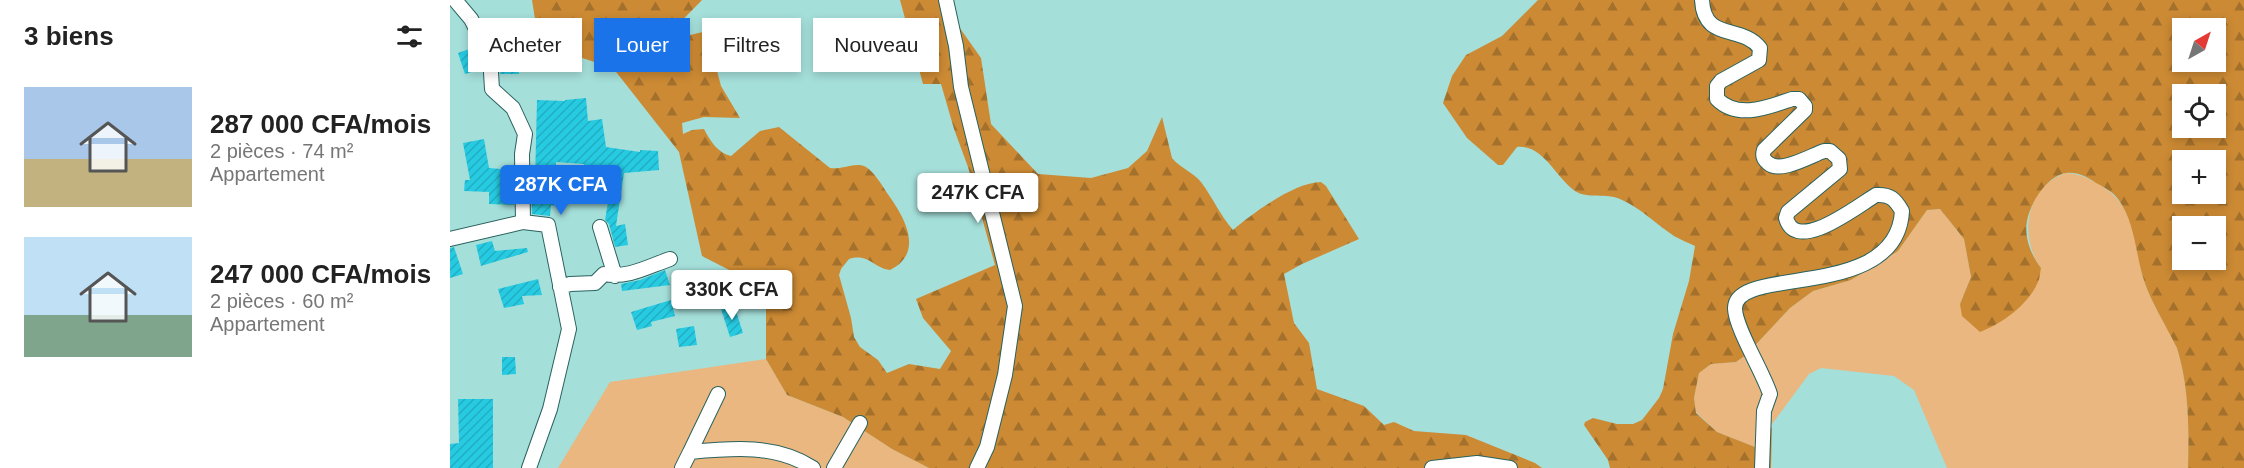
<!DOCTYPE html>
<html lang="fr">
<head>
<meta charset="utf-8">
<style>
	:root { --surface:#fff; --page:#f6f6f6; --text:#222; --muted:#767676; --accent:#1a73e8 }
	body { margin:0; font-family:Arial,sans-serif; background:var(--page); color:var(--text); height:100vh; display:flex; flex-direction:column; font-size:22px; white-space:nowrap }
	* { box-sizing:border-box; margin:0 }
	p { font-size:20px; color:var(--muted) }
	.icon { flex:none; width:33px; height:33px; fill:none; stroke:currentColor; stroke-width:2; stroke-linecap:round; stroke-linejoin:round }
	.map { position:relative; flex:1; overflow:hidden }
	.details { display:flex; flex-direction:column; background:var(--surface); width:450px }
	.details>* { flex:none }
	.guide { position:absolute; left:18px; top:18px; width:570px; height:54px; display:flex; gap:12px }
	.needle { width:39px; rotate:39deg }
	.fabs { position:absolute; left:1722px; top:18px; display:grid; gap:12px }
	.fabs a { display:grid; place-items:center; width:54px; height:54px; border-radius:0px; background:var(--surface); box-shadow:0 3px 9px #0003; font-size:30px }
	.price { position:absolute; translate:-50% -51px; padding:0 14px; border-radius:6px; background:#fff; color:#222; font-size:20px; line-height:39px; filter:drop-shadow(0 2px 3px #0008) }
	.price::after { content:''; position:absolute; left:50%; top:36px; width:18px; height:14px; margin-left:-9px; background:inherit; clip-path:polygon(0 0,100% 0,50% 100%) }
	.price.current { background:var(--accent); color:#fff }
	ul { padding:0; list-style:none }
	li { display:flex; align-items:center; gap:18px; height:150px; padding:0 24px }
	li span { display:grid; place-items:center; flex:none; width:168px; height:120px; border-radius:0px; color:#555 }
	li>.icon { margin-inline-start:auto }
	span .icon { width:72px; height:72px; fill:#fffc; stroke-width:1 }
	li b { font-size:26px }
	h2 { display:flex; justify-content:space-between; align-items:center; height:72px; padding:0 24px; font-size:26px }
	.pill { padding:0 21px; border-radius:0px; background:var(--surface); box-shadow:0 3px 9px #0003; font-size:21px; line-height:54px }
	.pill.current { background:var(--accent); color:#fff }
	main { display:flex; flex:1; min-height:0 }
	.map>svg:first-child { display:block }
	.green { fill:#e9b77f }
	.forest { fill:url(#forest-firs); fill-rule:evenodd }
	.building { fill:url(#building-hatch) }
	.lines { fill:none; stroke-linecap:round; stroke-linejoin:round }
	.street-casing { stroke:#29625e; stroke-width:16 }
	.street { stroke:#fff; stroke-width:14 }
</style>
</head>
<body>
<main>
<section class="details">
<h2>3 biens<svg class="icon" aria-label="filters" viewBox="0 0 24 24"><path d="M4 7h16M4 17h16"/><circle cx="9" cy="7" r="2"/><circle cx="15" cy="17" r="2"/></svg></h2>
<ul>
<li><span style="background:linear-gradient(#a9c7e8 60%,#c2b280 0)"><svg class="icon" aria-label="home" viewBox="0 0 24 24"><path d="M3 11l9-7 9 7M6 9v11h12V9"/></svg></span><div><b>287 000 CFA/mois</b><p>2 pièces · 74 m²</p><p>Appartement</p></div></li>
<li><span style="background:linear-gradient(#bfe0f5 65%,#7fa58c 0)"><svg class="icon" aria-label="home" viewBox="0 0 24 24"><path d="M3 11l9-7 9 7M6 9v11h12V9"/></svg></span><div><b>247 000 CFA/mois</b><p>2 pièces · 60 m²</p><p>Appartement</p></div></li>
</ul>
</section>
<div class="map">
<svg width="1794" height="468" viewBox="0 0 1794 468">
	<defs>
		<pattern id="forest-firs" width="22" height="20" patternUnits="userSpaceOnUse" patternTransform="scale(1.5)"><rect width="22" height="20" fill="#cc8a34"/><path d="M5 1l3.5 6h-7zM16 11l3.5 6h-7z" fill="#a4712c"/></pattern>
		<pattern id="building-hatch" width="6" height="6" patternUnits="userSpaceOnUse" patternTransform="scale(1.5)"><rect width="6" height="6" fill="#26cbe2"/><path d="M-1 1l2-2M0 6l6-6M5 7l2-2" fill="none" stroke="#21aec2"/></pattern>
	</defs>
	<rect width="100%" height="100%" fill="#a5dfda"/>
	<path class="green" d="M 1616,173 C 1630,174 1638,178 1650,185 C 1686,206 1683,242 1693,277 C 1699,300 1717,326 1727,348 C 1739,387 1739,427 1738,468 L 1497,468 L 1464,390 L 1444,376 L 1371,368 L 1359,374 L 1305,447 L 1267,432 L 1246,412 L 1244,398 L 1249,373 L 1261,364 L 1286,362 L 1296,355 L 1340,308 L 1363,291 L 1401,280 L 1448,251 L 1477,210 L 1490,209 L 1514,239 L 1521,277 L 1510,304 L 1591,268 C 1568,236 1576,186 1616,173 Z
		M 316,359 L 337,395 L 393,417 L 442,449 L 479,468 L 108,468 L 160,382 Z"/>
	<path class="forest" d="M 82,0 L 252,0 L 212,41 L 213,47 L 240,35 L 261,30 L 271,61 L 266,67 L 271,86 L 290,118 L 254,117 L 232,123 L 233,134 L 242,130 L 254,129 C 260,141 268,153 281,156 L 310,131 L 329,127 L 380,168 C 393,170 406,161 416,167 C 424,172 432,185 437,193 C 453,215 476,252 440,270 C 423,268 419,253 399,259 L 391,269 L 389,275 L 401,318 L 404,337 L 410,347 L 428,360 L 437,373 L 459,364 L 490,369 L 501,351 L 473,318 L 466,299 L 545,265 L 518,167 L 504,129 L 491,84 L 473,84 L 450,0 L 490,0 L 531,58 L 541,124 L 588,174 L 641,178 L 678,168 L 697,151 L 712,117 L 722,158 C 730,168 743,172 751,182 C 763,198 770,215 783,230 C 803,213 845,182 871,182 L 876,186 L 909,239 L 852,264 L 834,274 L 844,323 L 859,343 L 867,389 L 914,406 L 934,425 L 944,422 L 964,431 L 1016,435 L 1085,463 L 1092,468 L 479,468 L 442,449 L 393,417 L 337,395 L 316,359 L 316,289 L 252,256 L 229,152 L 163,68 L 89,44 Z
		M 1088,0 L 1794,0 L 1794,468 L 1738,468 C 1739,427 1739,387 1727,348 C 1717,327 1699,299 1693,277 C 1685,251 1685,222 1668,199 C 1663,192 1654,187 1646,183 C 1637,177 1628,172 1616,173 C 1597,176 1580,203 1577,221 C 1574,237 1581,255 1591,268 C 1590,272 1590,278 1588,282 C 1579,304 1552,324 1530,332 L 1512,316 L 1510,304 L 1521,277 L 1514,239 L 1490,209 L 1477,210 L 1448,251 L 1401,280 L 1363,291 L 1340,308 L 1296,355 L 1286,362 L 1261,364 L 1249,373 L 1244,398 L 1246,413 L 1267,432 L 1305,447 L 1322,427 L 1321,468 L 1160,468 L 1158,460 L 1134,425 L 1135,422 L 1143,418 L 1167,424 L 1183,424 L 1192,420 L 1209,398 L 1213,389 L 1223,334 L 1239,281 L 1245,246 C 1239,243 1231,240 1224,236 C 1206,224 1191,208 1170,199 C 1157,193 1137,199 1125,191 C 1106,178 1093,144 1067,147 L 1053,165 L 1048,165 L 1017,138 L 993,103 L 1002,76 L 1016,55 L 1052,36 ZM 1732,28 L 1766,28 L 1766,62 L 1732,62 ZM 1732,94 L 1766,94 L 1766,128 L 1732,128 ZM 1732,160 L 1766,160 L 1766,194 L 1732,194 ZM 1732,226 L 1766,226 L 1766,260 L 1732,260 Z"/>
	<path class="building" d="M 25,47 L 32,69 L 15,74 L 8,53 Z
		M 67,60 L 69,74 L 50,74 L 49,61 Z
		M 136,98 L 138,121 L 152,119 L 156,147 L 190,152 L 190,150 L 208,151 L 209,170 L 174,173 L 166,226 L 175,224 L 178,245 L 165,247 L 159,224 L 155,220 L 158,202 L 140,199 L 144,171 L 134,170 L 134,164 L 106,162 L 104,206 L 101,205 L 100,216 L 82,214 L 81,181 L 85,181 L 87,100 L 115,101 L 115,100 Z
		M 34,139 L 39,168 L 63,170 L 64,205 L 39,204 L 39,192 L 14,191 L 15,180 L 20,180 L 13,143 Z
		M 42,241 L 45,251 L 77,248 L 78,252 L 31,266 L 26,245 Z
		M 4,247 L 13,274 L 0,278 L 0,248 Z
		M 215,270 L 220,285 L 172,291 L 171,284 L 190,280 Z
		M 88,279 L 92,295 L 72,296 L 74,304 L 54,308 L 48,289 Z
		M 221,300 L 225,316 L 201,322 L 202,326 L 187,330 L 181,312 Z
		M 284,305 L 293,333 L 280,337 L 271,309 Z
		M 244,326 L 247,345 L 229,347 L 226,329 Z
		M 52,357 L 65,357 L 66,374 L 52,375 Z
		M 8,399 L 43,399 L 43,468 L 0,468 L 0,444 L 9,443 Z"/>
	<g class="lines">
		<defs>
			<path id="street" d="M 5,0 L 21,19 L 40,56 L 42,89 L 63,108 L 75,134 L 72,154 L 73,222 L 98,225 L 119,329 L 100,409 L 79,468
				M 496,0 L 506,46 L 511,87 L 565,306 L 555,375 L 537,447 L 527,468
				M 1252,0 C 1254,42 1291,24 1310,48 L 1309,60 L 1271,81 L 1267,86 L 1267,99 C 1288,120 1318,107 1342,99 L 1349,99 L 1355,106 L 1355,110 L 1314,150 C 1312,156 1313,159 1318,163 C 1330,174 1360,156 1374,151 L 1380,151 L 1389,159 L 1390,169 L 1338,212 L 1336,218 C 1346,255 1407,206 1426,195 C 1440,194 1445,199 1452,211 C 1447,303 1283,264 1285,309 C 1286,329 1313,372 1320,394 L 1314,411 L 1312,468
				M 150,227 L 165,276
				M 0,239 L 73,222
				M 110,287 L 120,284 L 145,283 L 154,274 C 177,279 199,266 220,259
				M 240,452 L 268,394
				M 232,468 L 240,452 C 283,448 326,444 363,468
				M 384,468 L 410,423
				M 982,468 L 1027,463 L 1060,468"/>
		</defs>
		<use href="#street" class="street-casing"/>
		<use href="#street" class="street"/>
	</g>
</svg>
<div class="fabs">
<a><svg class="needle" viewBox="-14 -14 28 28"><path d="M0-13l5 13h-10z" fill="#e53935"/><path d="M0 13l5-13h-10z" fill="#767676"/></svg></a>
<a><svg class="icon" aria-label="locate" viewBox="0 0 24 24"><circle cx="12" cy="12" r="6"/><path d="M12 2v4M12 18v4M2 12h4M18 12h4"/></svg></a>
<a>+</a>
<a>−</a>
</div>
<b class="price current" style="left:111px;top:216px">287K CFA</b>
<b class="price" style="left:528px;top:224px">247K CFA</b>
<b class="price" style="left:282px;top:321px">330K CFA</b>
<div class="guide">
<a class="pill">Acheter</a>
<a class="pill current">Louer</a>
<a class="pill">Filtres</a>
<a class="pill">Nouveau</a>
</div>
</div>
</main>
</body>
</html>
